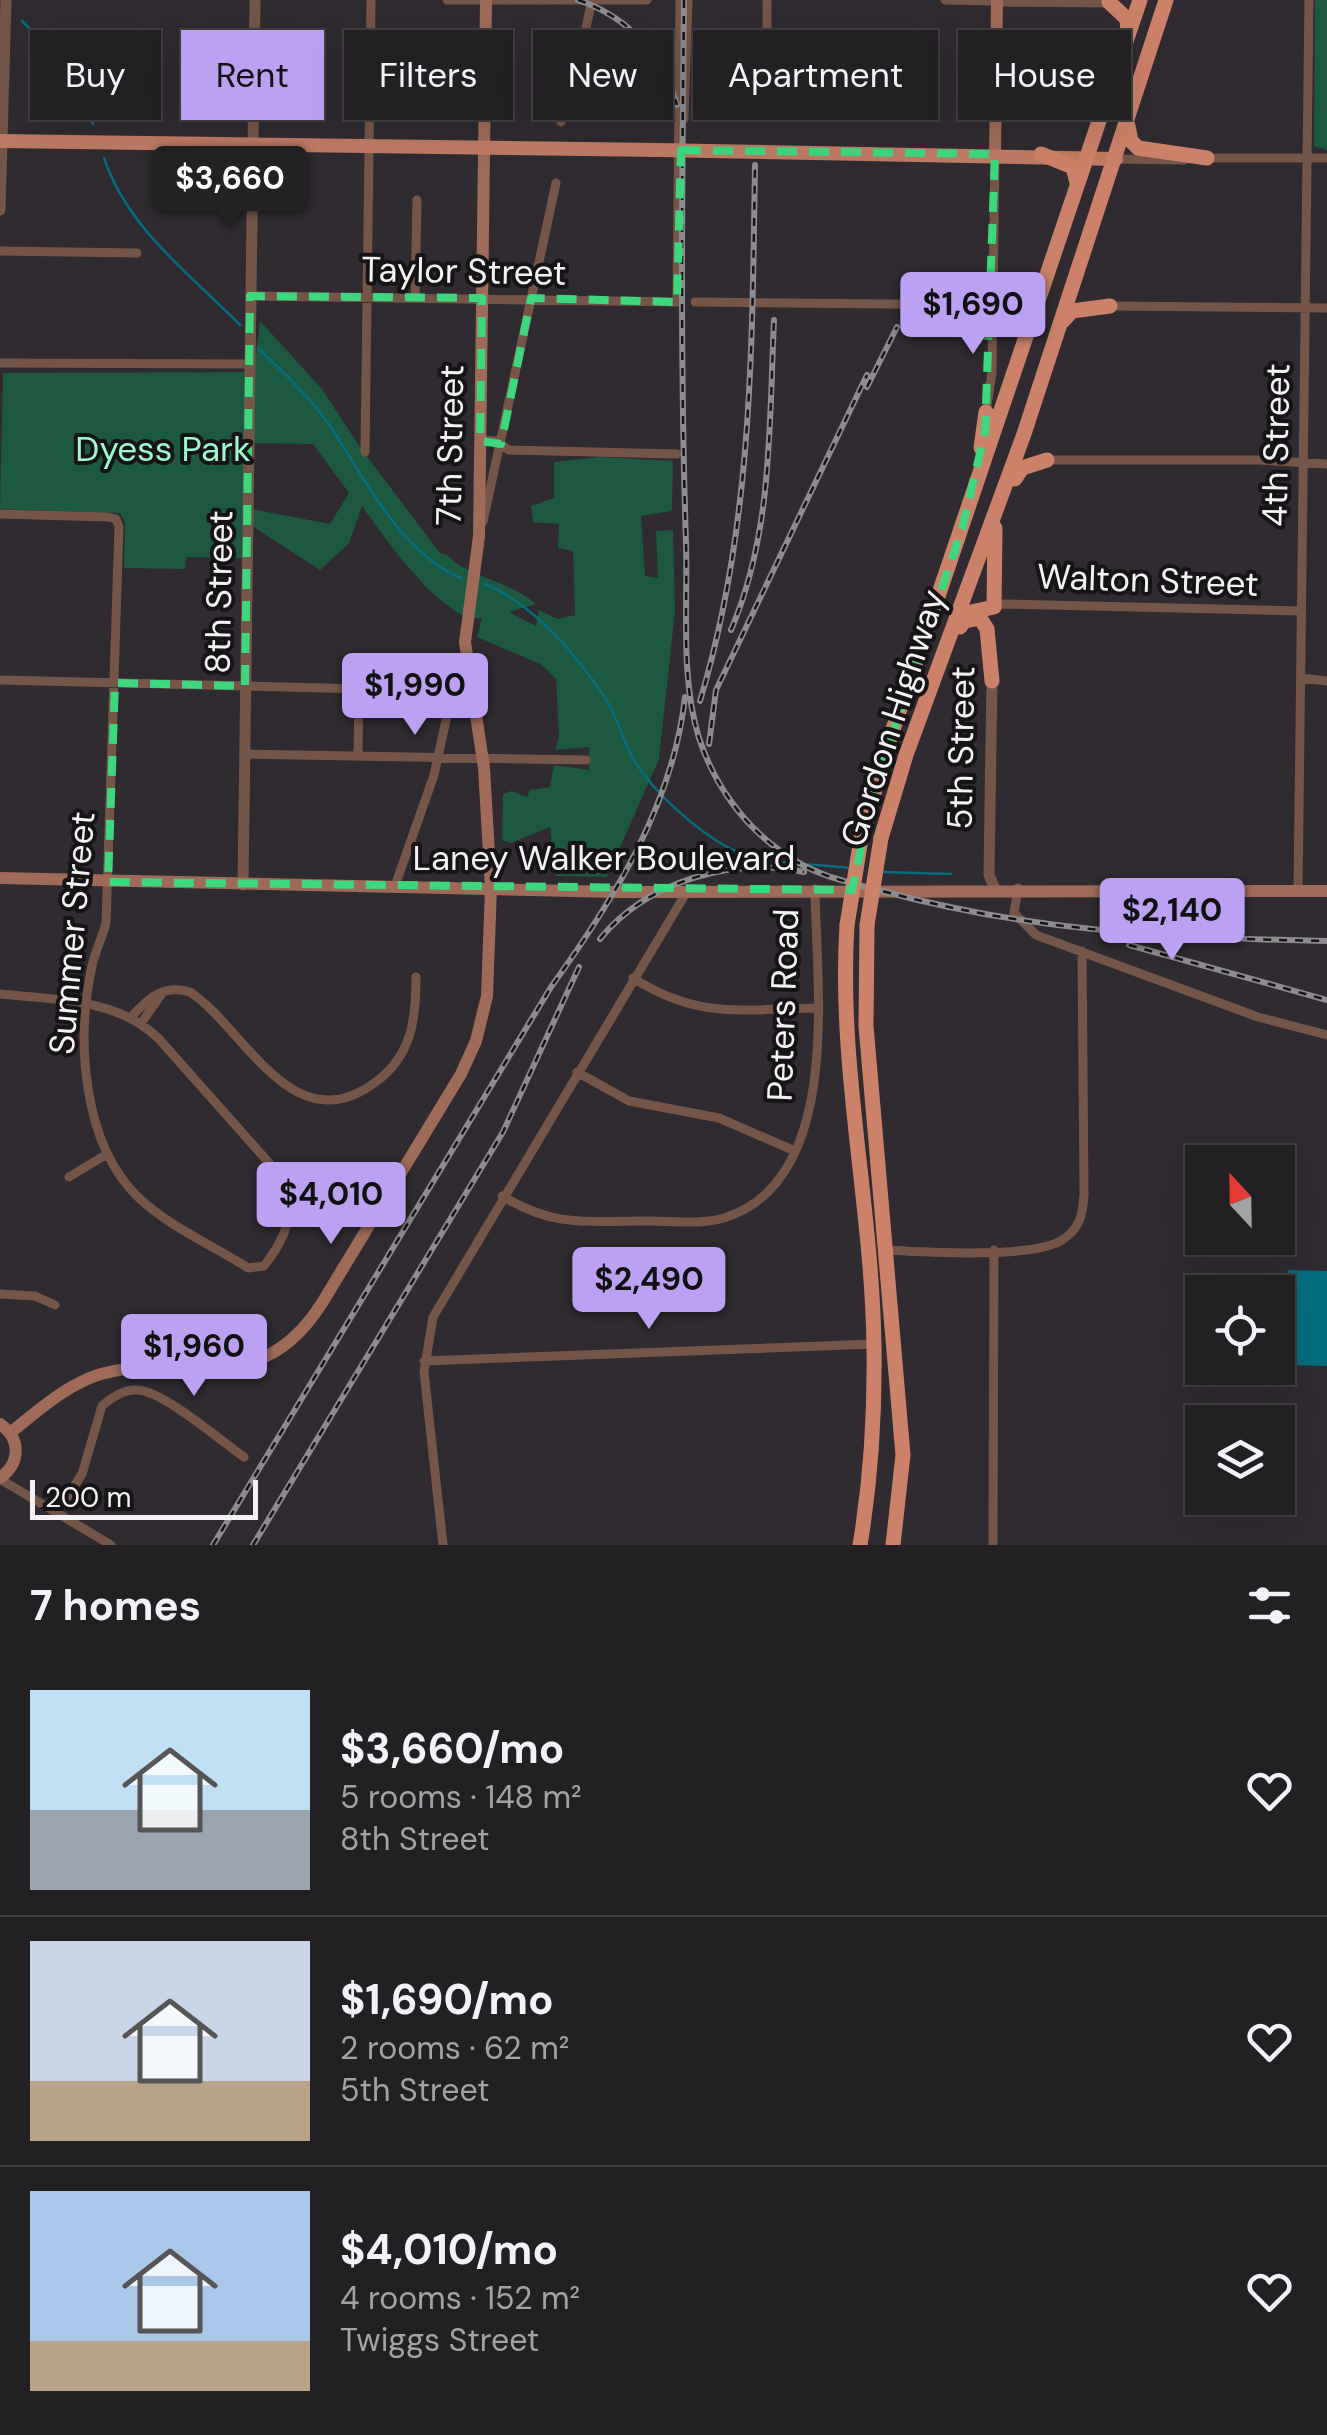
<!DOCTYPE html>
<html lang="en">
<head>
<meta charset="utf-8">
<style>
	:root { --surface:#232024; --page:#2f2d31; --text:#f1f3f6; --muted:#a3a3a6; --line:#403e41; --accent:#bca0f2 }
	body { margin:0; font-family:"DM Sans",sans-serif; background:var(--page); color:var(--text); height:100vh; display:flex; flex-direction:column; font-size:38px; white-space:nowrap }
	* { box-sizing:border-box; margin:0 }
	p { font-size:32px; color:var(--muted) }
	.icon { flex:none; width:55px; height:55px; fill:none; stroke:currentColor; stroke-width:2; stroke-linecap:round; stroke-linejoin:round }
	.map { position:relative; height:1545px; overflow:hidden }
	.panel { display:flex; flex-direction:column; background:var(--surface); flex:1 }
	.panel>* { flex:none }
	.banner { position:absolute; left:30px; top:30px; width:1268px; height:90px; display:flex; gap:20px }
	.needle { width:65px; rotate:338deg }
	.fabs { position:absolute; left:1185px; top:1145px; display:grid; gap:20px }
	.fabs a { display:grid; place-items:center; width:110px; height:110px; border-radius:0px; background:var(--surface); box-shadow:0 10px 40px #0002,0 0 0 2px var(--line); font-size:50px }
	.scale { position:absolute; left:30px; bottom:25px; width:228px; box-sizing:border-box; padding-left:10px; border:5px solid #f5f2f5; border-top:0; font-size:28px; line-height:35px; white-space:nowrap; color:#f5f2f5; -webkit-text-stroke:8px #161416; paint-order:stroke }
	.price { position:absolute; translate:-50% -85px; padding:0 22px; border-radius:10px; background:var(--accent); color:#111; font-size:32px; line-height:65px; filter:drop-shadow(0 2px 5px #0008) }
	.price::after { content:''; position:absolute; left:50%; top:60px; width:30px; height:22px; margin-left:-15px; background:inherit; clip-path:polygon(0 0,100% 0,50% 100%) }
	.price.current { background:#222; color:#fff }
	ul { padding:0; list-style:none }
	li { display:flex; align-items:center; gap:30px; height:250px; padding:0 30px }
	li+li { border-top:2px solid var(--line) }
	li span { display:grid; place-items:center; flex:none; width:280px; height:200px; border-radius:0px; color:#555 }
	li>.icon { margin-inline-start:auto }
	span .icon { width:120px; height:120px; fill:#fffc; stroke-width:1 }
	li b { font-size:42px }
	h2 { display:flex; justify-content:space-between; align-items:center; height:120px; padding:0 30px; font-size:42px }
	.chip { padding:0 35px; border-radius:0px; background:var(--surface); box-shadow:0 10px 40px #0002,0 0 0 2px var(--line); font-size:35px; line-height:90px }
	.chip.current { background:var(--accent); color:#111 }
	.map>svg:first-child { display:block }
	.green { fill:#1d5840 }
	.water { fill:#046e7f }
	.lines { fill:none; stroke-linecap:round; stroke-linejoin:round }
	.stream { stroke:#046e7f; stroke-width:2.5 }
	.minor { stroke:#765549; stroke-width:9 }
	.tertiary { stroke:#765549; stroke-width:11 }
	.secondary { stroke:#9f6b58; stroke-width:12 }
	.primary { stroke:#be7b63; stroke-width:14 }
	.trunk { stroke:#cc8268; stroke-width:15 }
	.rail-casing { stroke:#8e8b8f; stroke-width:6 }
	.rail { stroke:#161416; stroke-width:2.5; stroke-dasharray:8; stroke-linecap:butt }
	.primary-bridge { stroke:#be7b63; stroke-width:14 }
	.trunk-bridge { stroke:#cc8268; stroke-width:15 }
	.marked { fill:none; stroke:#3dd77e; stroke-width:8; stroke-dasharray:20 12; stroke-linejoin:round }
	.labels { text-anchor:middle; stroke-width:8; stroke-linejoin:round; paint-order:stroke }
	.street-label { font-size:35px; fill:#f5f2f5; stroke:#161416 }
	.park-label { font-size:35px; fill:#9cface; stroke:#161416 }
</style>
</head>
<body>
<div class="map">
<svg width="1327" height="1545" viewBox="0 0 1327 1545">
	<rect width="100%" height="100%" fill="#2f2b30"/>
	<path class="green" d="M 1315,0 L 1327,0 L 1327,150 L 1314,146 Z
		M 260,321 L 322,389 L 362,450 L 440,553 C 451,555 450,559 459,565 C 484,580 513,584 536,604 L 509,612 L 536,626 L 539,610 L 558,619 L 575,615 L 573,551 L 558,548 L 559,524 L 533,522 L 531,506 L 554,498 L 554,462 L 599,457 L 673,461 L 672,511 L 641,516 L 645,576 L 658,578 L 656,531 L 673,530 L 675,611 L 659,759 L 607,877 L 556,876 L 550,827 L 511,843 L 502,840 L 503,794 L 512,791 L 527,797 L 530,790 L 550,787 L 554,765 L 589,770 L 589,747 L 555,750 L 559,736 L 556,679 L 542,665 L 477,637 L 482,618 C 443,624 383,535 362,506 L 349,543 L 320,570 L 252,526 L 252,509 L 330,524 L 349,493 L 313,444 L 244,443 L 242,558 L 186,557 L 185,569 L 124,568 L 125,522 L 120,513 L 0,509 L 3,373 L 254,372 Z"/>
	<path class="water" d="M 1288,1270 L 1327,1271 L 1327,1366 L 1285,1365 Z"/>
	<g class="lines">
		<path class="stream" d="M 22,21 L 63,62 L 93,124
			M 104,158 C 128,229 189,273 240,325
			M 259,349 C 283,372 308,395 328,423 C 365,477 398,551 461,578
			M 485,584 C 532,603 578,656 605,698 C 618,718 623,741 634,760 C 653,792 697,831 729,848 C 765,866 810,863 849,868
			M 882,872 L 951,874"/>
		<path class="minor" d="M 447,0 L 647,0
			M 945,0 L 997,1
			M 767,70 L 819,71
			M 767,107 L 767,0
			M 684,119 L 688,0
			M 561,122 L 569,106 L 592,0
			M 1205,158 L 1327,158
			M 1116,159 L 1184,160
			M 0,251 L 137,253
			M 250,296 L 677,302 L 680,0
			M 415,297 L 417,200
			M 695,302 L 994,305
			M 1110,306 L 1327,308
			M 0,363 L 250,364
			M 986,412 L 992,373 L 995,155
			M 480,440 L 496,441 L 509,450 L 677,454
			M 365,452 L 371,0
			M 1047,460 L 1258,460 L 1327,464
			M 0,514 L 108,517 L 116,519 L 119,527 L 106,923 C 102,938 95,952 92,966 C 76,1039 82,1144 139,1198 C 170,1227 212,1245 248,1268 L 264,1266 C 283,1242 297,1212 286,1182 L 159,1039 C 118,998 55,1000 0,994
			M 483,522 L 556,183
			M 995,607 L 1003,604 L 1301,611
			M 1301,678 L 1327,681
			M 0,680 L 446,691
			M 244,754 L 586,760
			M 358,756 L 359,688
			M 395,886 L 434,775 L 450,702 L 448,684 L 465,661
			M 1018,888 L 1014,913 L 1036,935 L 1258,1017 L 1327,1035
			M 1298,890 L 1309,0
			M 633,978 C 699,1020 742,1009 816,1008
			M 132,1016 C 149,998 163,984 190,992 C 245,1028 293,1146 377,1081 C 412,1055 416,1018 416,977
			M 142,1022 L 163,992
			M 577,1072 L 629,1101 L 719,1118 L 795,1151
			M 69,1177 L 107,1154
			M 502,1196 C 555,1228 588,1221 648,1221 C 673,1221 701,1225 724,1218 C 844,1181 816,984 815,889
			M 884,1250 C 922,1252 1033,1259 1062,1240 C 1080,1229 1083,1214 1084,1194 L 1082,951
			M 0,1294 L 35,1296 L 55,1305
			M 424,1361 L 874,1344
			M 0,1479 L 111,1545
			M 59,1510 L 82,1474 L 102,1406 C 111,1398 124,1389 137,1390 C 162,1390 221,1441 244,1457
			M 443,1545 L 424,1372 L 433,1317 L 686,893
			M 993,1545 L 994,1250"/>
		<path class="tertiary" d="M 997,1 L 1109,2
			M 0,210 L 6,0
			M 994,305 L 1010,305
			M 992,677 L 989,875 L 995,889
			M 243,885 L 255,0"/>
		<path class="secondary" d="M 995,154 L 997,0
			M 0,878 L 615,892 L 1327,891
			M 0,1424 C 21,1439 21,1462 0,1478
			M 11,1432 C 38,1411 67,1384 101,1374 C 190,1350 259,1402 322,1303 L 461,1074 L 476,1041 L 487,996 L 491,888 L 484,768 L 465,642 L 479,536 L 486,0"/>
		<path class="primary" d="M 0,141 L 660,150
			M 709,151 L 1116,159"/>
		<path class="trunk" d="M 1109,2 L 1127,19 L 1128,35
			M 1128,126 L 1131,141 L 1138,148 L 1207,158
			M 1041,154 L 1073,167 L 1077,183
			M 1010,305 L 1035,300 L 1042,290
			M 1063,321 L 1072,311 L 1110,306
			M 981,448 L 986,412
			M 1015,479 L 1022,468 L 1047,460
			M 965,621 L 980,618 L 987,629 L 992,681
			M 960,627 L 971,612 L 994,607 L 995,528
			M 881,838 L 906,755 L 1024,434 L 1166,0
			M 861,839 L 886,750 L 1140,0
			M 847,925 C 838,1067 872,1205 874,1346 C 875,1412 871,1479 860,1545
			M 867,925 L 866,1026 L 903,1455 L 893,1545"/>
		<defs>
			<path id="rail" d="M 578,0 C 629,17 662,55 677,105
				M 684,0 C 682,181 680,362 686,543 C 688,606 680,677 699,738 C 714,784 743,825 782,852 C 814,876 848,882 886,892 C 1036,932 1173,938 1327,941
				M 867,387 L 897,327
				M 731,630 C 773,532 769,425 774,320
				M 700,701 C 753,525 752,347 755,165
				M 709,744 L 716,690 L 867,375
				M 600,939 C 646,882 733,856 804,872
				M 1129,945 L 1327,1000
				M 213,1545 L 551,987 C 613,901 673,805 685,697
				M 253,1545 L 503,1132 L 579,967"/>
		</defs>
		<use href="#rail" class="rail-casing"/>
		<use href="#rail" class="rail"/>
		<path class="primary-bridge" d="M 660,150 L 709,151"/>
		<path class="trunk-bridge" d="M 847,925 L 861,839
			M 867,925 L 881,838"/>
	</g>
	<path class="marked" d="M 681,150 L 995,154 L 985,432 L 962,529 L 873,791 L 852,890 L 108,882 L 115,683 L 245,686 L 250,296 L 482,298 L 480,441 L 501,444 L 531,298 L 677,302 Z"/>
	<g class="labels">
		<g class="street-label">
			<text transform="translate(464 271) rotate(1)" y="12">Taylor Street</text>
			<text transform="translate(450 445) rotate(-89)" y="12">7th Street</text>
			<text transform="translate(1276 445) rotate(-89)" y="12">4th Street</text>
			<text transform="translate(1148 580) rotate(2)" y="12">Walton Street</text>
			<text transform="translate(219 592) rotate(-89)" y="12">8th Street</text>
			<text transform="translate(893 718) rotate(-72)" y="12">Gordon Highway</text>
			<text transform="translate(961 748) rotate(-89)" y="12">5th Street</text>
			<text x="604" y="870">Laney Walker Boulevard</text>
			<text transform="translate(72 933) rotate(-85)" y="12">Summer Street</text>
			<text transform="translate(783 1005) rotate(-88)" y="12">Peters Road</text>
		</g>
		<g class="park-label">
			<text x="163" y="461">Dyess Park</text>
		</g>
	</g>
</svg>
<div class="fabs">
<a><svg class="needle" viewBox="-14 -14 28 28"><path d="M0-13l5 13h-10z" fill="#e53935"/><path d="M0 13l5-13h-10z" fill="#a3a3a6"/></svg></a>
<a><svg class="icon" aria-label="locate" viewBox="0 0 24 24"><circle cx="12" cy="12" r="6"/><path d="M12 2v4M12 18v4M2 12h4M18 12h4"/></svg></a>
<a><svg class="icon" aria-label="layers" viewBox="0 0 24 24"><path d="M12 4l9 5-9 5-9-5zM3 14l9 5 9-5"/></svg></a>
</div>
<div class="scale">200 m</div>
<b class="price current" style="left:230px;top:231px">$3,660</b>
<b class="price" style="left:973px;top:357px">$1,690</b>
<b class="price" style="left:415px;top:738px">$1,990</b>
<b class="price" style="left:1172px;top:963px">$2,140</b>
<b class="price" style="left:331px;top:1247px">$4,010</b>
<b class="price" style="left:649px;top:1332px">$2,490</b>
<b class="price" style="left:194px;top:1399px">$1,960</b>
<div class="banner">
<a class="chip">Buy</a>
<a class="chip current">Rent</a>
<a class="chip">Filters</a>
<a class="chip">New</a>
<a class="chip">Apartment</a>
<a class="chip">House</a>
</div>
</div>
<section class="panel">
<h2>7 homes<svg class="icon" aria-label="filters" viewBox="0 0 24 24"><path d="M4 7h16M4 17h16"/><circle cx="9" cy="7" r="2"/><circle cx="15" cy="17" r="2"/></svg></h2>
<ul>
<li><span style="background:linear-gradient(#bfe0f5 60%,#9aa5b1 0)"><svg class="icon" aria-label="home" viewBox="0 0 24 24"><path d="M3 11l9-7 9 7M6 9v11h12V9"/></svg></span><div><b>$3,660/mo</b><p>5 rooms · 148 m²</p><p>8th Street</p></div><svg class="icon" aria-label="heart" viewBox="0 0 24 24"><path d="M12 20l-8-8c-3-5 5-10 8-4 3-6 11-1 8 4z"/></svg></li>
<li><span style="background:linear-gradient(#c9d6e8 70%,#b9a48a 0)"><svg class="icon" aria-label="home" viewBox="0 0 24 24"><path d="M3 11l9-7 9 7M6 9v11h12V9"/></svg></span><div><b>$1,690/mo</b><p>2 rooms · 62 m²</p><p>5th Street</p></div><svg class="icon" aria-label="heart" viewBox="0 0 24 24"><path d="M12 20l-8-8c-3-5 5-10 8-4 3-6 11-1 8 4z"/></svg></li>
<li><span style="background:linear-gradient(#a9c7e8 75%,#b9a48a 0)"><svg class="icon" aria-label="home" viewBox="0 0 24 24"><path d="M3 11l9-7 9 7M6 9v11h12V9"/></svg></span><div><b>$4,010/mo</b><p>4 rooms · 152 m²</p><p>Twiggs Street</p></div><svg class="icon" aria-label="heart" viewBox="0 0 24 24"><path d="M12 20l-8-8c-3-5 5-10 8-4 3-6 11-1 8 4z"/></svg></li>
</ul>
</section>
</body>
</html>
